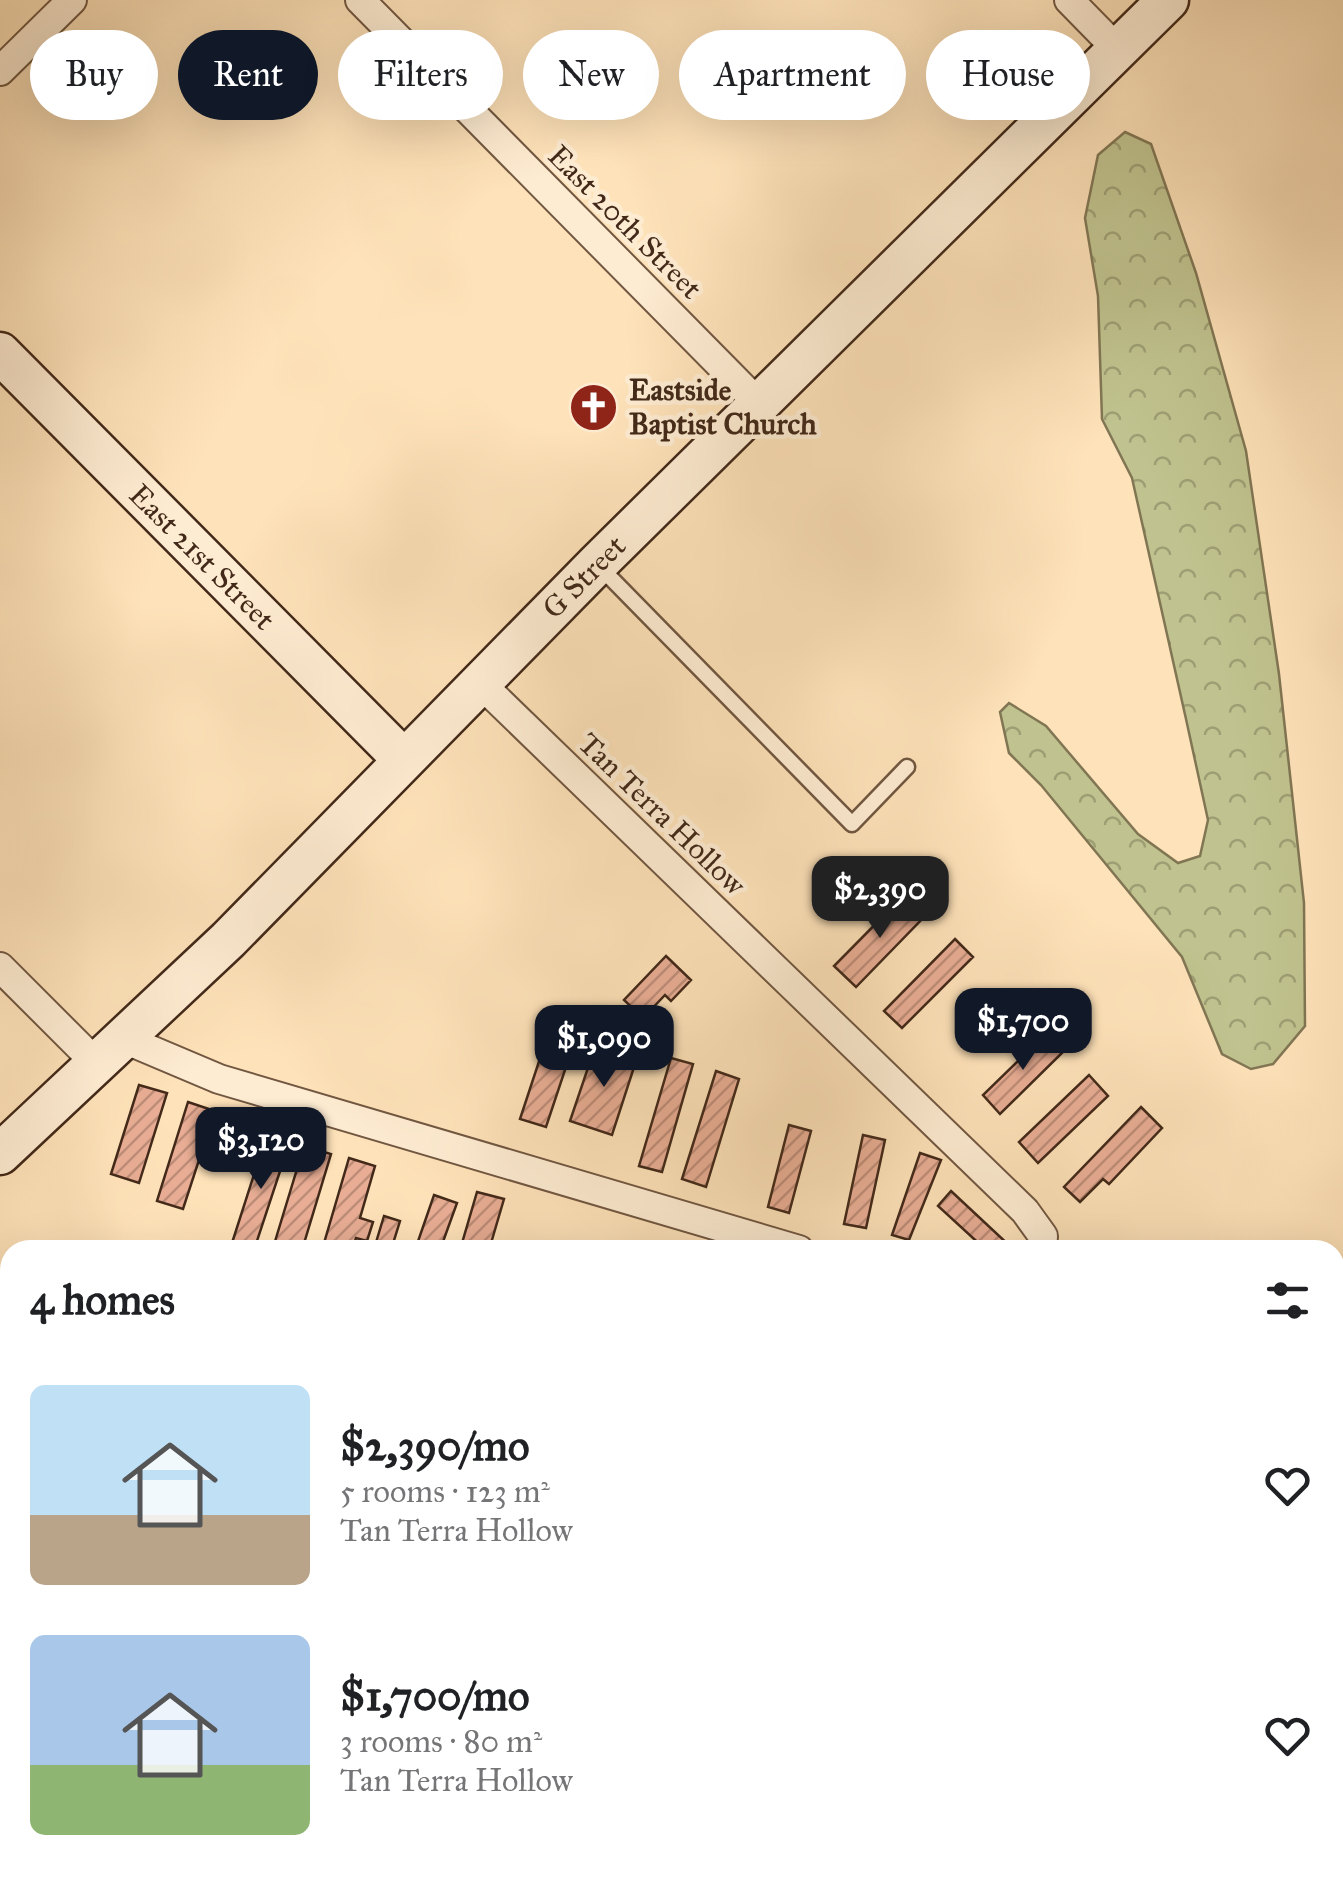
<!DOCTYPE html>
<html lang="en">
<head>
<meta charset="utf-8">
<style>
	:root { --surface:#fff; --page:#f2f2f2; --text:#202124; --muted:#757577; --accent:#111827 }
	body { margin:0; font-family:"IM FELL Great Primer",serif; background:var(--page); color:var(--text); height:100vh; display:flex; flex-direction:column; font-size:38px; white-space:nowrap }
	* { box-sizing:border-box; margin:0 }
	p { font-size:32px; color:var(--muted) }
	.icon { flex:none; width:55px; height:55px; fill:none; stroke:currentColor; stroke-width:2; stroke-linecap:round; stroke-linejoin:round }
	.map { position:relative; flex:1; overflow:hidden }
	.panel { position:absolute; left:0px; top:1240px; width:1345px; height:642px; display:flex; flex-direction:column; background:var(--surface); border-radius:30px 30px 0 0; box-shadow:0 10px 40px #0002 }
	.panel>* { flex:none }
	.hud { position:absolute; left:30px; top:30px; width:1285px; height:90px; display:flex; gap:20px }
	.price { position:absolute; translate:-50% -85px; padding:0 22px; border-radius:20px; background:var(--accent); color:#fff; font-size:32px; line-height:65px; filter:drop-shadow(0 2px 5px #0008) }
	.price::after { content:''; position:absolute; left:50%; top:60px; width:30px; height:22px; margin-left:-15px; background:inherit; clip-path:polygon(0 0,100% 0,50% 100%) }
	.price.active { background:#222; color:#fff }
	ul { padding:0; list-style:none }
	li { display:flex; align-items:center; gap:30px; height:250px; padding:0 30px }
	li span { display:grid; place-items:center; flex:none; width:280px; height:200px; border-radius:15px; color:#555 }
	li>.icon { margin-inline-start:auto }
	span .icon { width:120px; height:120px; fill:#fffc; stroke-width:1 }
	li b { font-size:42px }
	h2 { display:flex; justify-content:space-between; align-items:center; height:120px; padding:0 30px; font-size:42px }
	.chip { padding:0 35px; border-radius:45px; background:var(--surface); box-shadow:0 10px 40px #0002; font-size:35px; line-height:90px }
	.chip.active { background:var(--accent); color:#fff }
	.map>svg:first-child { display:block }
	.forest { fill:url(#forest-crowns); stroke:#817654; stroke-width:2.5 }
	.building { fill:url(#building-hatch); stroke:#422919; stroke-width:2.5 }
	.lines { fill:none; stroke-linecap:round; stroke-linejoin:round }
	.lane-casing { stroke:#715741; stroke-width:19 }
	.street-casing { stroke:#715741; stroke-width:32 }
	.secondary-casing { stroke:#422919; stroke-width:45 }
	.lane { stroke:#feecd2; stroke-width:14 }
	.street { stroke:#feecd2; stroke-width:28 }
	.secondary { stroke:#feecd2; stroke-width:40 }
	.rail { stroke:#422919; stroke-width:8; stroke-dasharray:18 18; stroke-linecap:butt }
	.labels { text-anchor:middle; stroke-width:9; stroke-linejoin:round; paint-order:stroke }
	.street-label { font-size:30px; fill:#422919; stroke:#feecd2 }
	.poi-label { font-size:30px; font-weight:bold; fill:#422919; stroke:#feecd2; text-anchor:start }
</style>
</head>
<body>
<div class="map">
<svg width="1343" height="1882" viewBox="0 0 1343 1882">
	<defs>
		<pattern id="forest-crowns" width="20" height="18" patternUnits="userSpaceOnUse" patternTransform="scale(2.5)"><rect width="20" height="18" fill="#c0c38f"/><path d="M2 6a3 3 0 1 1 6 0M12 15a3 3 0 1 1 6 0" fill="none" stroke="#9e9e74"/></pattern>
		<pattern id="building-hatch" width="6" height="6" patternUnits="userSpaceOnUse" patternTransform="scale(2.5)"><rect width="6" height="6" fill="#e8ad94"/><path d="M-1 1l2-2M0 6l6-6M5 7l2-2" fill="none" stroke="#be8d78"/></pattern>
	</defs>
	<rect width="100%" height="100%" fill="#fee2b9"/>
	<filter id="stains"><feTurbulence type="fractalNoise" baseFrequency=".002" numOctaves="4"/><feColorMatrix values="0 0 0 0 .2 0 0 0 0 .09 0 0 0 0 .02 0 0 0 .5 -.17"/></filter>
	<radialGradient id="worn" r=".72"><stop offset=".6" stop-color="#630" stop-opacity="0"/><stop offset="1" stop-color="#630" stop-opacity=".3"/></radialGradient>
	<path class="forest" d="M 1125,132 L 1151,144 L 1196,273 L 1246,451 L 1279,674 L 1304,903 L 1305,1026 L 1273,1064 L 1251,1069 L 1222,1054 L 1182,957 L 1041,785 L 1009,753 L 1000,712 L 1009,703 L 1046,726 L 1138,834 L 1178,863 L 1200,856 L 1208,820 L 1186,719 L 1132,478 L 1102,419 L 1098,296 L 1085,218 L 1098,155 Z"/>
	<path class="building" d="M 904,895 L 925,916 L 856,987 L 834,966 Z
		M 955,939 L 973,957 L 902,1028 L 884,1011 Z
		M 666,956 L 691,980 L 671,1001 L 665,995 L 643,1018 L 624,1000 Z
		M 551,1025 L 577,1034 L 546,1127 L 520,1119 Z
		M 1047,1033 L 1064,1051 L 1000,1114 L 983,1095 Z
		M 596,1044 L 637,1058 L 612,1135 L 570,1121 Z
		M 671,1058 L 693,1064 L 662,1172 L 639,1166 Z
		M 716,1071 L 739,1079 L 706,1187 L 682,1179 Z
		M 1089,1075 L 1108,1096 L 1038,1163 L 1019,1142 Z
		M 139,1085 L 167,1093 L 139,1183 L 111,1174 Z
		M 188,1102 L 215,1111 L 183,1209 L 157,1201 Z
		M 1141,1107 L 1162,1128 L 1109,1184 L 1103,1179 L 1080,1202 L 1064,1187 Z
		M 789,1125 L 811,1131 L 789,1213 L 768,1207 Z
		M 267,1134 L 290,1141 L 254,1250 L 232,1243 Z
		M 863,1135 L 885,1140 L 866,1228 L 844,1224 Z
		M 304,1146 L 331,1154 L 302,1250 L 281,1250 L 273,1248 Z
		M 920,1153 L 941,1160 L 909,1240 L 892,1235 Z
		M 349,1158 L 375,1166 L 360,1218 L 373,1222 L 367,1241 L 356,1238 L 352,1250 L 322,1250 Z
		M 951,1191 L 1011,1247 L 1008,1250 L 986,1250 L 938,1206 Z
		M 477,1192 L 504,1199 L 489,1250 L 460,1250 Z
		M 434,1195 L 457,1203 L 440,1250 L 415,1250 Z
		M 384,1216 L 400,1221 L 391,1250 L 374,1249 Z"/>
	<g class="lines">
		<defs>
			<path id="lane" d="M 601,568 L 852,824 L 907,767"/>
			<path id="street" d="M 360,0 L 760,405
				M 1069,0 L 1117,49
				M 0,71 L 72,0
				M 480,683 L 1025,1211 L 1043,1236 L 1042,1250
				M 0,967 L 96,1063
				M 122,1038 L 219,1079 L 799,1250"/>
			<path id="secondary" d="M 0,353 L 404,760
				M 0,1154 L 228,940 L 597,564 L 1168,0
				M 0,1789 L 10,1792
				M 278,1872 L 309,1882"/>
		</defs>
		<use href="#lane" class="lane-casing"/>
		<use href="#street" class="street-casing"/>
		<use href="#secondary" class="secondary-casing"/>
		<use href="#lane" class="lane"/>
		<use href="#street" class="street"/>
		<use href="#secondary" class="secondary"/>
		<path class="rail" d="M 0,1668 L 10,1671
			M 640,1872 L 670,1882"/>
	</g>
	<defs>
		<symbol id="church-disc" viewBox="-11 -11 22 22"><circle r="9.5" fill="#8f2418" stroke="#feecd2"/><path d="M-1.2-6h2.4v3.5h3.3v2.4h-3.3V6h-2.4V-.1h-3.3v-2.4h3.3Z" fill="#fff"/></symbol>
	</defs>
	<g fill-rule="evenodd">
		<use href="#church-disc" x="566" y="380" width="55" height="55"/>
	</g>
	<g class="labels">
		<g class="street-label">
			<text transform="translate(625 222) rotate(45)" y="10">East 20th Street</text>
			<text transform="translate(202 557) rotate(45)" y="10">East 21st Street</text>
			<text transform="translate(584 577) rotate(-45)" y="10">G Street</text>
			<text transform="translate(662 814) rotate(44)" y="10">Tan Terra Hollow</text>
		</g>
		<g class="poi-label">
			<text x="629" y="400">Eastside<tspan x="629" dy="34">Baptist Church</tspan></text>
		</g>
	</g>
	<rect width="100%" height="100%" filter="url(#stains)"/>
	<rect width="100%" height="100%" fill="url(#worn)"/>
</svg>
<b class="price active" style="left:880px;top:941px">$2,390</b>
<b class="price" style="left:1023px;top:1073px">$1,700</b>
<b class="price" style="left:604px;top:1090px">$1,090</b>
<b class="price" style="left:261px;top:1192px">$3,120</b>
<div class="hud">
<a class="chip">Buy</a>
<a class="chip active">Rent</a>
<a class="chip">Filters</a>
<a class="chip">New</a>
<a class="chip">Apartment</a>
<a class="chip">House</a>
</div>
<section class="panel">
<h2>4 homes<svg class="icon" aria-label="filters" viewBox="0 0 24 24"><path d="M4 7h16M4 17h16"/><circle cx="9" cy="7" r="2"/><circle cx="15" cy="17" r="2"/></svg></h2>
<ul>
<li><span style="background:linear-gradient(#bfe0f5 65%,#b9a48a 0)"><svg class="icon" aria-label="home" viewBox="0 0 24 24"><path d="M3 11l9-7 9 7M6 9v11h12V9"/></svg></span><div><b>$2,390/mo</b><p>5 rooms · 123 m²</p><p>Tan Terra Hollow</p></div><svg class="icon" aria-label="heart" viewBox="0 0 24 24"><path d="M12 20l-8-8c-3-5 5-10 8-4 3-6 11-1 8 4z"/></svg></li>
<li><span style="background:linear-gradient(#a9c7e8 65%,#8fb573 0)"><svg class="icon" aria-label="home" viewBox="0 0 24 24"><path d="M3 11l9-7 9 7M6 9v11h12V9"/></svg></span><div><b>$1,700/mo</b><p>3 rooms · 80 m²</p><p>Tan Terra Hollow</p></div><svg class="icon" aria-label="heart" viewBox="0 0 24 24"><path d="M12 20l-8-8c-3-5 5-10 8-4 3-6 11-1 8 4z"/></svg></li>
</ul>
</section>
</div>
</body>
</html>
